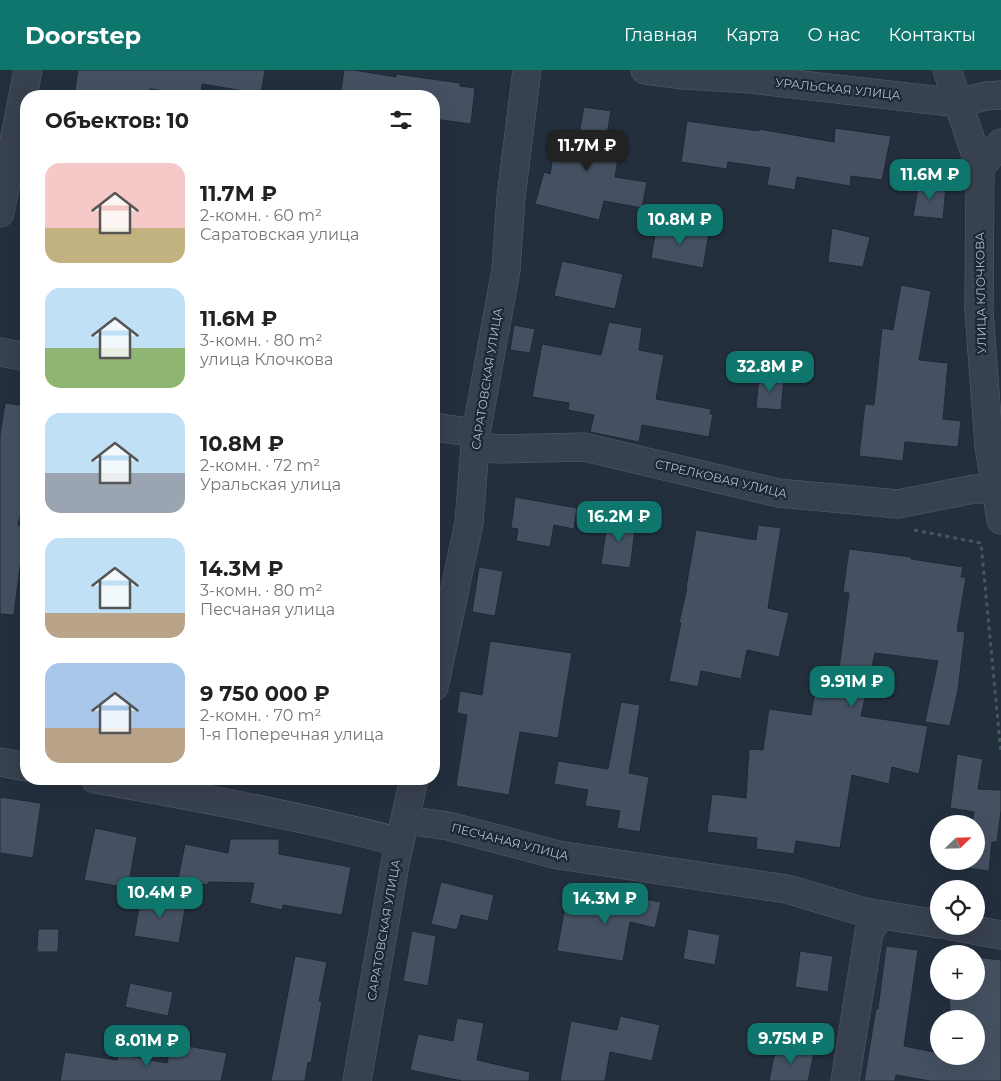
<!DOCTYPE html>
<html lang="ru">
<head>
<meta charset="utf-8">
<style>
	:root { --surface:#fff; --page:#f2f2f2; --text:#222; --muted:#767676; --accent:#0f766e }
	body { margin:0; font-family:Montserrat,sans-serif; background:var(--page); color:var(--text); height:100vh; display:flex; flex-direction:column; font-size:19px; white-space:nowrap }
	* { box-sizing:border-box; margin:0 }
	p { font-size:16px; color:var(--muted) }
	.icon { flex:none; width:28px; height:28px; fill:none; stroke:currentColor; stroke-width:2; stroke-linecap:round; stroke-linejoin:round }
	.map { position:relative; flex:1; overflow:hidden }
	.sheet { position:absolute; left:20px; top:20px; width:420px; height:695px; display:flex; flex-direction:column; background:var(--surface); border-radius:20px; box-shadow:0 5px 20px #0002 }
	.sheet>* { flex:none }
	.needle { width:32px; rotate:67deg }
	.controls { position:absolute; left:930px; top:745px; display:grid; gap:10px }
	.controls a { display:grid; place-items:center; width:55px; height:55px; border-radius:50%; background:var(--surface); box-shadow:0 5px 20px #0002; font-size:25px }
	.price { position:absolute; translate:-50% -42px; padding:0 11px; border-radius:10px; background:var(--accent); color:#fff; font-size:16px; line-height:32px; filter:drop-shadow(0 1px 2px #0008) }
	.price::after { content:''; position:absolute; left:50%; top:30px; width:15px; height:11px; margin-left:-8px; background:inherit; clip-path:polygon(0 0,100% 0,50% 100%) }
	.price.active { background:#222; color:#fff }
	ul { padding:0; list-style:none }
	li { display:flex; align-items:center; gap:15px; height:125px; padding:0 25px }
	li span { display:grid; place-items:center; flex:none; width:140px; height:100px; border-radius:15px; color:#555 }
	li>.icon { margin-inline-start:auto }
	span .icon { width:60px; height:60px; fill:#fffc; stroke-width:1 }
	li b { font-size:21px }
	h2 { display:flex; justify-content:space-between; align-items:center; height:60px; padding:0 25px; font-size:21px }
	header { display:flex; align-items:center; gap:30px; box-sizing:border-box; height:70px; padding:0 25px; background:var(--accent); color:#fff }
	header strong { font-size:24px }
	nav { display:flex; gap:28px; margin-inline-start:auto; font-size:18px }
	.map>svg:first-child { display:block }
	.building { fill:#455162; stroke:#1f2835 }
	.lines { fill:none; stroke-linecap:round; stroke-linejoin:round }
	.minor-casing { stroke:#565f6c; stroke-width:29 }
	.path { stroke:#44595c; stroke-width:3; stroke-dasharray:4 4; stroke-linecap:butt }
	.minor { stroke:#38414e; stroke-width:28 }
	.labels { text-anchor:middle; stroke-width:4.5; stroke-linejoin:round; paint-order:stroke }
	.street-label { font-size:12px; fill:#b4bcc9; stroke:#1d2633 }
</style>
</head>
<body>
<header>
<strong>Doorstep</strong>
<nav><a>Главная</a><a>Карта</a><a>О нас</a><a>Контакты</a></nav>
</header>
<div class="map">
<svg width="1001" height="1011" viewBox="0 0 1001 1011">
	<rect width="100%" height="100%" fill="#242f3e"/>
	<path class="building" d="M 78,0 L 265,0 L 261,24 L 202,14 L 201,26 L 150,19 L 149,26 L 74,26 Z
		M 344,0 L 354,0 L 396,7 L 396,4 L 460,13 L 460,16 L 475,18 L 471,54 L 434,49 L 434,26 L 340,26 Z
		M 584,37 L 611,41 L 604,81 L 619,83 L 615,107 L 647,112 L 642,138 L 604,131 L 599,150 L 535,134 L 544,102 L 550,104 L 557,65 L 578,69 Z
		M 687,51 L 759,61 L 759,59 L 834,72 L 835,58 L 891,66 L 882,110 L 851,106 L 850,116 L 797,107 L 795,120 L 767,115 L 770,98 L 728,92 L 727,99 L 681,92 Z
		M 919,113 L 946,116 L 943,149 L 913,146 Z
		M 657,153 L 709,163 L 703,198 L 651,188 Z
		M 832,158 L 870,167 L 863,197 L 828,192 Z
		M 562,191 L 623,204 L 615,239 L 554,226 Z
		M 901,215 L 931,221 L 919,290 L 948,293 L 943,349 L 961,351 L 958,377 L 905,372 L 903,391 L 859,386 L 865,334 L 874,335 L 882,258 L 893,260 Z
		M 609,252 L 642,258 L 639,280 L 664,285 L 656,329 L 711,339 L 710,344 L 713,344 L 709,367 L 642,355 L 639,372 L 590,362 L 594,345 L 568,340 L 569,333 L 532,327 L 542,274 L 601,285 Z
		M 514,255 L 535,259 L 530,283 L 510,280 Z
		M 759,305 L 784,308 L 781,340 L 756,338 Z
		M 5,333 L 26,336 L 26,422 L 18,455 L 25,456 L 14,545 L 0,544 L 0,365 Z
		M 515,427 L 577,438 L 574,459 L 554,455 L 550,477 L 516,471 L 518,459 L 511,458 Z
		M 608,448 L 636,452 L 630,498 L 601,494 Z
		M 758,455 L 781,458 L 768,538 L 789,543 L 779,587 L 747,580 L 741,609 L 701,601 L 698,617 L 669,611 L 681,553 L 679,553 L 687,518 L 686,518 L 696,460 L 756,470 Z
		M 849,479 L 911,487 L 911,489 L 963,497 L 961,507 L 966,507 L 957,561 L 965,562 L 958,620 L 950,656 L 925,652 L 938,591 L 875,583 L 861,646 L 928,656 L 919,704 L 892,697 L 889,714 L 852,705 L 840,778 L 796,771 L 794,784 L 756,779 L 757,768 L 707,762 L 712,724 L 746,728 L 749,679 L 763,680 L 769,639 L 811,645 L 815,621 L 823,623 L 828,597 L 839,599 L 849,523 L 843,522 Z
		M 479,497 L 503,501 L 495,546 L 472,542 Z
		M 490,571 L 572,583 L 558,668 L 520,662 L 509,725 L 456,716 L 467,645 L 457,643 L 460,621 L 482,625 Z
		M 621,632 L 640,635 L 629,703 L 649,707 L 640,762 L 617,758 L 620,741 L 585,736 L 588,720 L 554,714 L 558,691 L 608,699 Z
		M 957,684 L 983,689 L 978,719 L 1001,720 L 1001,741 L 997,772 L 992,772 L 989,801 L 966,798 L 967,791 L 976,791 L 976,754 L 972,754 L 974,742 L 950,738 Z
		M 0,727 L 41,733 L 33,788 L 0,783 Z
		M 95,758 L 137,767 L 128,818 L 84,810 Z
		M 230,769 L 279,769 L 279,784 L 351,797 L 342,845 L 283,835 L 282,840 L 250,833 L 254,813 L 208,812 L 208,815 L 178,809 L 185,774 L 228,783 Z
		M 441,812 L 494,825 L 488,851 L 461,845 L 457,860 L 431,854 Z
		M 594,820 L 661,832 L 655,858 L 630,852 L 623,891 L 557,881 L 565,836 L 590,841 Z
		M 141,825 L 186,833 L 179,873 L 134,866 Z
		M 38,859 L 59,859 L 58,882 L 37,882 Z
		M 688,859 L 720,865 L 715,895 L 683,889 Z
		M 412,861 L 436,866 L 428,916 L 403,911 Z
		M 886,876 L 918,880 L 904,976 L 939,983 L 939,986 L 976,986 L 976,949 L 951,949 L 948,921 L 976,921 L 976,887 L 1001,890 L 1001,1011 L 930,1011 L 896,1005 L 895,1011 L 864,1011 L 876,938 L 878,939 Z
		M 800,881 L 833,886 L 828,922 L 795,917 Z
		M 295,886 L 327,892 L 319,931 L 322,931 L 311,993 L 308,992 L 305,1011 L 271,1011 Z
		M 130,913 L 173,922 L 168,946 L 125,937 Z
		M 620,946 L 660,955 L 652,991 L 610,982 L 605,1011 L 560,1011 L 571,951 L 617,960 Z
		M 457,948 L 484,953 L 477,990 L 530,1002 L 529,1011 L 462,1011 L 410,1000 L 418,964 L 453,971 Z
		M 171,973 L 227,983 L 221,1011 L 60,1011 L 65,982 L 117,990 L 118,984 L 167,993 Z
		M 776,976 L 814,983 L 808,1011 L 769,1011 Z"/>
	<g class="lines">
		<defs>
			<path id="minor" d="M 645,0 L 684,5 L 750,9 L 959,33 L 986,26 L 1001,25
				M 947,0 L 980,97 L 979,241 L 989,376 L 1001,450
				M 980,97 L 1001,73
				M 0,143 L 28,0
				M 0,282 L 26,287
				M 434,357 L 476,363
				M 475,376 L 498,379 L 584,377 L 778,423 L 898,434 L 974,419 L 997,419
				M 434,617 L 469,453 L 476,363 L 506,200 L 511,127 L 527,0
				M 0,692 L 26,697
				M 95,709 C 197,727 300,746 400,772
				M 405,750 L 448,756 L 558,785 L 787,819 L 864,842 L 939,854
				M 951,856 L 1001,865
				M 357,1011 L 395,794 L 414,709
				M 845,1011 L 869,862 L 880,846"/>
		</defs>
		<use href="#minor" class="minor-casing"/>
		<path class="path" d="M 914,460 L 981,473 L 1001,684"/>
		<use href="#minor" class="minor"/>
	</g>
	<g class="labels">
		<g class="street-label">
			<text transform="translate(838 19) rotate(6)" y="4">УРАЛЬСКАЯ УЛИЦА</text>
			<text transform="translate(981 223) rotate(-91)" y="4">УЛИЦА КЛОЧКОВА</text>
			<text transform="translate(487 309) rotate(-81)" y="4">САРАТОВСКАЯ УЛИЦА</text>
			<text transform="translate(721 409) rotate(13)" y="4">СТРЕЛКОВАЯ УЛИЦА</text>
			<text transform="translate(510 772) rotate(14)" y="4">ПЕСЧАНАЯ УЛИЦА</text>
			<text transform="translate(384 860) rotate(-80)" y="4">САРАТОВСКАЯ УЛИЦА</text>
		</g>
	</g>
</svg>
<div class="controls">
<a><svg class="needle" viewBox="-14 -14 28 28"><path d="M0-13l5 13h-10z" fill="#e53935"/><path d="M0 13l5-13h-10z" fill="#767676"/></svg></a>
<a><svg class="icon" aria-label="locate" viewBox="0 0 24 24"><circle cx="12" cy="12" r="6"/><path d="M12 2v4M12 18v4M2 12h4M18 12h4"/></svg></a>
<a>+</a>
<a>−</a>
</div>
<b class="price active" style="left:587px;top:102px">11.7M ₽</b>
<b class="price" style="left:930px;top:131px">11.6M ₽</b>
<b class="price" style="left:680px;top:176px">10.8M ₽</b>
<b class="price" style="left:770px;top:323px">32.8M ₽</b>
<b class="price" style="left:619px;top:473px">16.2M ₽</b>
<b class="price" style="left:852px;top:638px">9.91M ₽</b>
<b class="price" style="left:160px;top:849px">10.4M ₽</b>
<b class="price" style="left:605px;top:855px">14.3M ₽</b>
<b class="price" style="left:791px;top:995px">9.75M ₽</b>
<b class="price" style="left:147px;top:997px">8.01M ₽</b>
<section class="sheet">
<h2>Объектов: 10<svg class="icon" aria-label="filters" viewBox="0 0 24 24"><path d="M4 7h16M4 17h16"/><circle cx="9" cy="7" r="2"/><circle cx="15" cy="17" r="2"/></svg></h2>
<ul>
<li><span style="background:linear-gradient(#f6c9c9 65%,#c2b280 0)"><svg class="icon" aria-label="home" viewBox="0 0 24 24"><path d="M3 11l9-7 9 7M6 9v11h12V9"/></svg></span><div><b>11.7M ₽</b><p>2-комн. · 60 m²</p><p>Саратовская улица</p></div></li>
<li><span style="background:linear-gradient(#bfe0f5 60%,#8fb573 0)"><svg class="icon" aria-label="home" viewBox="0 0 24 24"><path d="M3 11l9-7 9 7M6 9v11h12V9"/></svg></span><div><b>11.6M ₽</b><p>3-комн. · 80 m²</p><p>улица Клочкова</p></div></li>
<li><span style="background:linear-gradient(#bfe0f5 60%,#9aa5b1 0)"><svg class="icon" aria-label="home" viewBox="0 0 24 24"><path d="M3 11l9-7 9 7M6 9v11h12V9"/></svg></span><div><b>10.8M ₽</b><p>2-комн. · 72 m²</p><p>Уральская улица</p></div></li>
<li><span style="background:linear-gradient(#bfe0f5 75%,#b9a48a 0)"><svg class="icon" aria-label="home" viewBox="0 0 24 24"><path d="M3 11l9-7 9 7M6 9v11h12V9"/></svg></span><div><b>14.3M ₽</b><p>3-комн. · 80 m²</p><p>Песчаная улица</p></div></li>
<li><span style="background:linear-gradient(#a9c7e8 65%,#b9a48a 0)"><svg class="icon" aria-label="home" viewBox="0 0 24 24"><path d="M3 11l9-7 9 7M6 9v11h12V9"/></svg></span><div><b>9 750 000 ₽</b><p>2-комн. · 70 m²</p><p>1-я Поперечная улица</p></div></li>
</ul>
</section>
</div>
</body>
</html>
